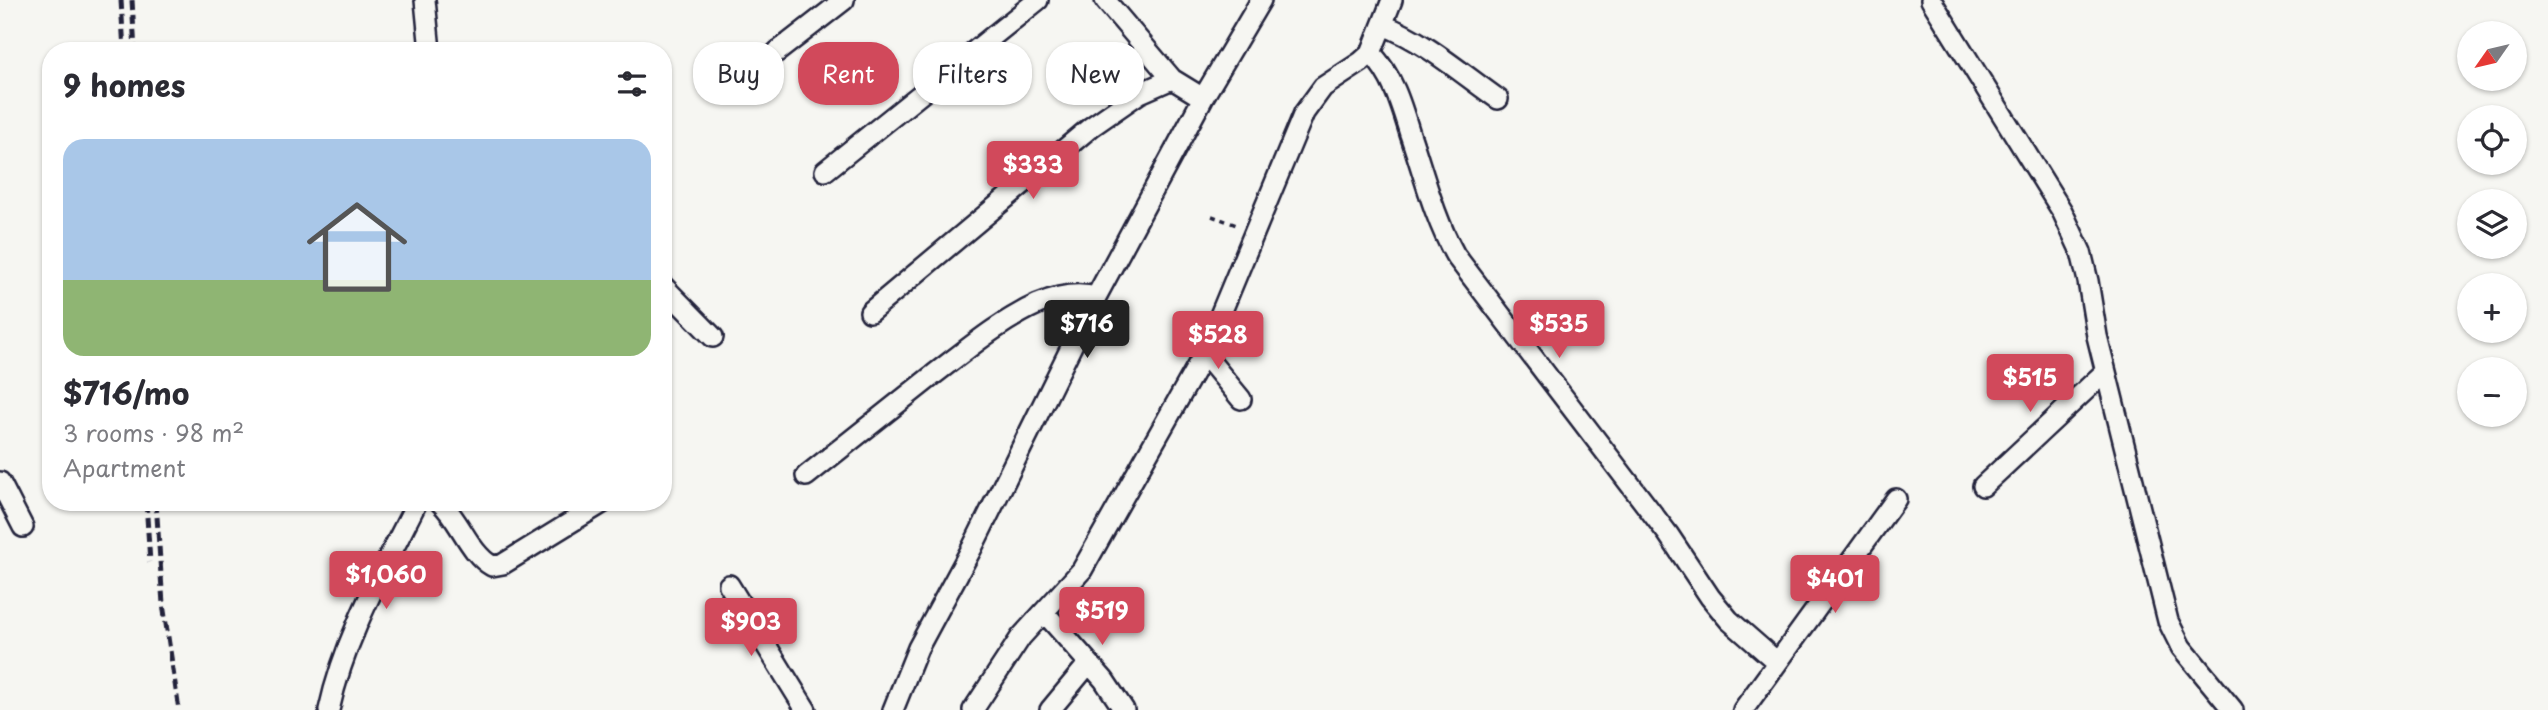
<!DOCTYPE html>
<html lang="en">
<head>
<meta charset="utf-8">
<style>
	:root { --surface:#fff; --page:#f7f7f7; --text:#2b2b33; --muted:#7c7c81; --accent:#d1495b }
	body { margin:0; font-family:"Playpen Sans",sans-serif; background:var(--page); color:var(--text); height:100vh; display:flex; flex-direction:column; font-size:26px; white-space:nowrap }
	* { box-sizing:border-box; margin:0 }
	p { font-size:23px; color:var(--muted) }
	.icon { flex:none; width:38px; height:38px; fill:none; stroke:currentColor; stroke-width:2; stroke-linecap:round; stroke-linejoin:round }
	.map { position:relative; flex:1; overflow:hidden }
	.drawer { position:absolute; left:42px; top:42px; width:630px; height:469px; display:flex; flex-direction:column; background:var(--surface); border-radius:28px; box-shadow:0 2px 5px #0004 }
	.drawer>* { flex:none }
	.hud { position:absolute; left:693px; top:42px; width:665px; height:63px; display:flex; gap:14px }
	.needle { width:46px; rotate:236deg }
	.fabs { position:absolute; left:2457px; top:21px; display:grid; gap:14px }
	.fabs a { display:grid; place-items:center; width:70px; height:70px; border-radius:50%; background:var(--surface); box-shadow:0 2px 5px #0004; font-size:35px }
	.price { position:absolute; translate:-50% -60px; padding:0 16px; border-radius:7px; background:var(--accent); color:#fff; font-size:23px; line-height:46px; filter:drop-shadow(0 2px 4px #0008) }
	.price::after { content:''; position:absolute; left:50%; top:42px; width:21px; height:16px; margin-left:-10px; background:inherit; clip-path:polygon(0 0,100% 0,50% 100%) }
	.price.active { background:#222; color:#fff }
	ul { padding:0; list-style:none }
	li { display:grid; align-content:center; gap:14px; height:371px; padding:0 21px }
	li span { display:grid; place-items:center; height:217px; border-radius:21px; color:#555 }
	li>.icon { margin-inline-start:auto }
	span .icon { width:126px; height:126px; fill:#fffc; stroke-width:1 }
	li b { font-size:30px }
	h2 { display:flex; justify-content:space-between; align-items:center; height:84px; padding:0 21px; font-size:30px }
	.chip { padding:0 24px; border-radius:28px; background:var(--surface); box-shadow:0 2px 5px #0004; font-size:24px; line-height:63px }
	.chip.active { background:var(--accent); color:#fff }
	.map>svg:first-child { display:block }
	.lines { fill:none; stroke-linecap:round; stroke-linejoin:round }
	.minor-casing { stroke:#22223b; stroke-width:24 }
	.path { stroke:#22223b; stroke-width:3.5; stroke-dasharray:5 5; stroke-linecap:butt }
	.minor { stroke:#f6f6f2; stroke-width:19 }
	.rail { stroke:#22223b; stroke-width:5; stroke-dasharray:10 5; stroke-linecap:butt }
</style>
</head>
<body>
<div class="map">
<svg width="2548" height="710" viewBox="0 0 2548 710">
	<rect width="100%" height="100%" fill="#f6f6f2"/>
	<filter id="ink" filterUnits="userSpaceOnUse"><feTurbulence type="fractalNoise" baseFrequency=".0143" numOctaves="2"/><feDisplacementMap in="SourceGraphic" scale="14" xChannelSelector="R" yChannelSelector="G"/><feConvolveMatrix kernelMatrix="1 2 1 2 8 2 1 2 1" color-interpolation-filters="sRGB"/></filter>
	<g filter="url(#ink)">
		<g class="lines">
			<defs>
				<path id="minor" d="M 425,0 L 430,51
					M 1105,0 L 1172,79
					M 1931,0 L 2062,211 L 2081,252 L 2088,281 L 2097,336 L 2168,621 L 2181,647 L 2233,710
					M 1383,25 C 1425,41 1461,73 1498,99
					M 777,52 L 844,0
					M 1371,53 C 1393,76 1401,104 1410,134 C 1424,175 1434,217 1455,255 L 1668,534 L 1710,597 L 1729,620 L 1777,662
					M 825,171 L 1038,0
					M 663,286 L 713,337
					M 870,312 L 1091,127 L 1140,93 L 1172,79 L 1203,98
					M 1204,354 L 1241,399
					M 806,476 C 848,443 890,409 932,376 C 965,351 1000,321 1038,304 C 1057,296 1077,292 1096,297
					M 0,482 L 23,527
					M 1983,486 L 2105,372
					M 440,502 C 460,520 469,553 492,566 L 503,564 L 604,502
					M 729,585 L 806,710
					M 1044,612 L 1104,680 L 1124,710
					M 329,710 C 345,636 383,570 417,502
					M 893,710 L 918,648 L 972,548 L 1096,297 L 1203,98 L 1261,0
					M 973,710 L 1021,637 L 1082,570 L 1204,354 L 1304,113 L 1323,87 L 1361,62 L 1371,53 L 1392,0
					M 1050,710 L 1089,663
					M 1743,710 L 1896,499"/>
			</defs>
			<use href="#minor" class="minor-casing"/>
			<path class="path" d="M 1212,216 L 1239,226"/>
			<use href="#minor" class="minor"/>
			<path class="rail" d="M 121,0 L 124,51
				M 132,0 L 135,51
				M 146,502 L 150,562
				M 156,502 L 163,604 L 179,710"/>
		</g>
	</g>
</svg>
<div class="fabs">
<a><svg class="needle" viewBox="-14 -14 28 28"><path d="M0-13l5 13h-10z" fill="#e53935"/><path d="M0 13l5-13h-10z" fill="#7c7c81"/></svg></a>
<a><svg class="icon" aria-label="locate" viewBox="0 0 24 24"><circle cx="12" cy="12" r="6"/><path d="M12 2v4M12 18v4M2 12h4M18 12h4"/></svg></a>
<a><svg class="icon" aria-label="layers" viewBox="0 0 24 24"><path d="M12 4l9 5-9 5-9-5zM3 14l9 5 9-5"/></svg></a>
<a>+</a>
<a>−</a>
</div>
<b class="price" style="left:1033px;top:201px">$333</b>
<b class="price active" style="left:1087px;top:360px">$716</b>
<b class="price" style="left:1559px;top:360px">$535</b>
<b class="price" style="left:1218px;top:371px">$528</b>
<b class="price" style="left:2030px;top:414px">$515</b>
<b class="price" style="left:386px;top:611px">$1,060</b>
<b class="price" style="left:1835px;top:615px">$401</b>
<b class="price" style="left:1102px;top:647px">$519</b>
<b class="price" style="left:751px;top:658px">$903</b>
<div class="hud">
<a class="chip">Buy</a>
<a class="chip active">Rent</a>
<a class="chip">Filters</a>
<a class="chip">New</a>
</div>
<section class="drawer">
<h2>9 homes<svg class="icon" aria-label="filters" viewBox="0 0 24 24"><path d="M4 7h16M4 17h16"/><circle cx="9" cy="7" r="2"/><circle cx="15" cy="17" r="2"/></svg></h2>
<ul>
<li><span style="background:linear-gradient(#a9c7e8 65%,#8fb573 0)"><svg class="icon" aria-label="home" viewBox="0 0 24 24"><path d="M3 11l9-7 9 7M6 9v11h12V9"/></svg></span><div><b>$716/mo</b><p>3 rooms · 98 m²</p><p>Apartment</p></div></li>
</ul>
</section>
</div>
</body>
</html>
